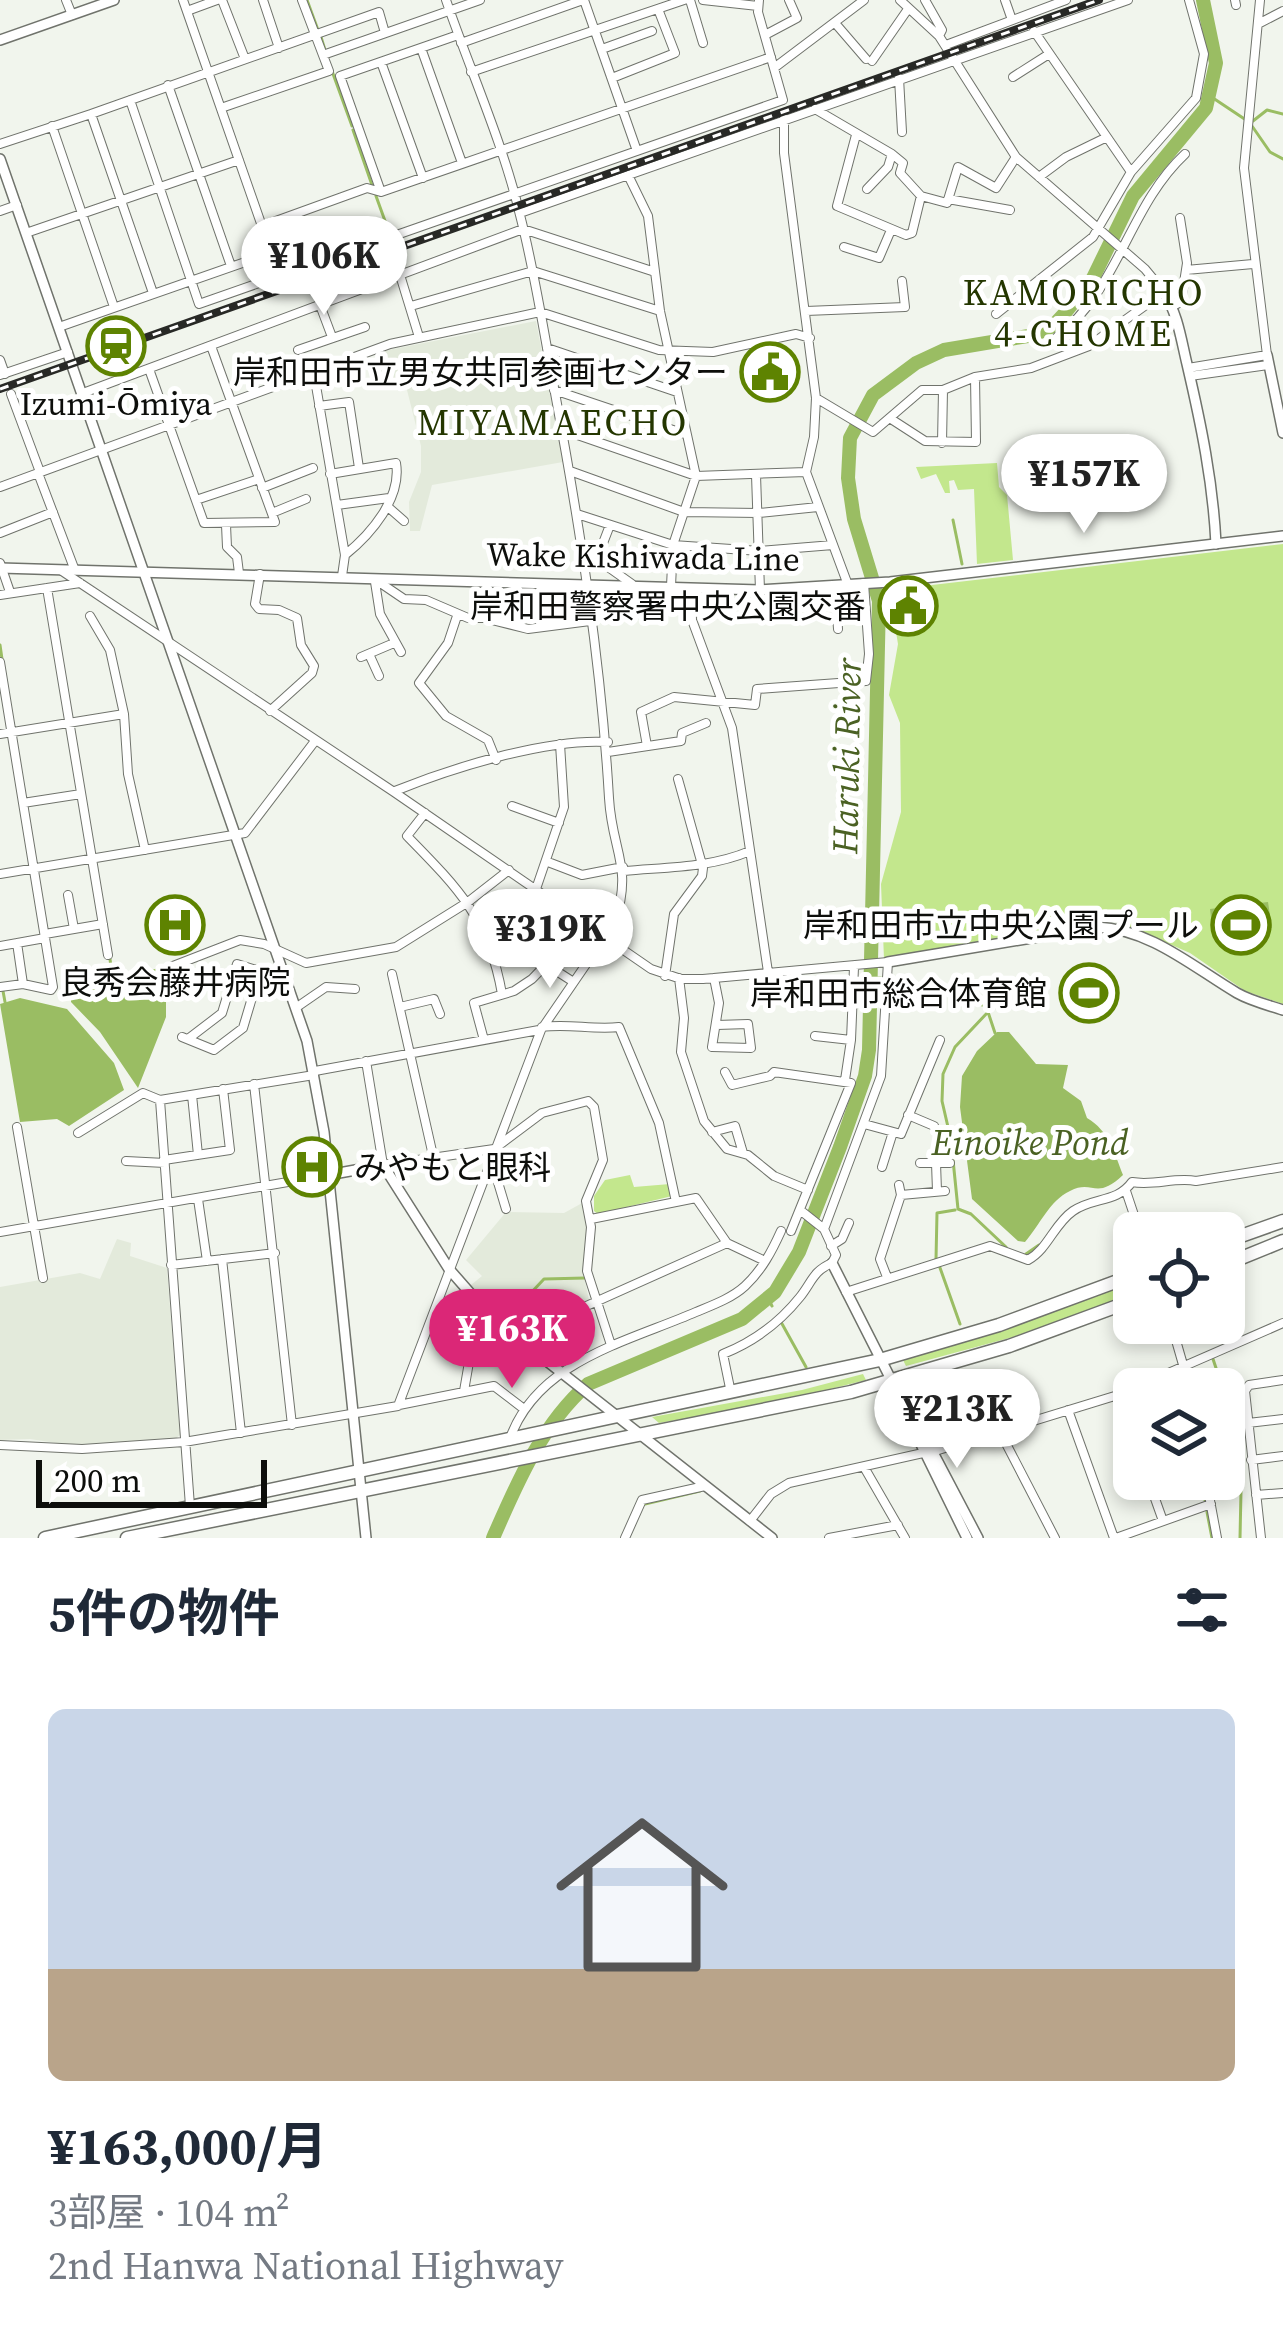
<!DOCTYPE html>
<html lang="ja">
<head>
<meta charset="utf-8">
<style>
	:root { --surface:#fff; --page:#f2f2f3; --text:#1f2937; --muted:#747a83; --accent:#db2777 }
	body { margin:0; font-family:"Source Serif 4","Noto Sans JP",serif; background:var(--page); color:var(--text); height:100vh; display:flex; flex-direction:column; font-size:45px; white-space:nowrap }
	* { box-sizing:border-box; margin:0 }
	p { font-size:39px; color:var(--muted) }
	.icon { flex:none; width:66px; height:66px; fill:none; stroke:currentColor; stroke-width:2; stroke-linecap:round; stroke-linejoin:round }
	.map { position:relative; height:1538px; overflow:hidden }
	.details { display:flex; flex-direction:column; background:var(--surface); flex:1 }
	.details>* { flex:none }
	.tools { position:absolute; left:1113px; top:1212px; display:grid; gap:24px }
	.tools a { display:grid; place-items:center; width:132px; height:132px; border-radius:18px; background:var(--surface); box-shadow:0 6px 18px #0003; font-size:60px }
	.scale { position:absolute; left:36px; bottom:30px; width:231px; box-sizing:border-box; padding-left:12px; border:6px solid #0d0e0b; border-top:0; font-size:33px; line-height:42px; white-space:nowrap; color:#0d0e0b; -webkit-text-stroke:9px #fff; paint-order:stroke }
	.price { position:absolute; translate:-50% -102px; padding:0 27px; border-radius:42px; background:#fff; color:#222; font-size:39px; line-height:78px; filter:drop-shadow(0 3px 6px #0008) }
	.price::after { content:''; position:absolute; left:50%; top:72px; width:36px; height:27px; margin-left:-18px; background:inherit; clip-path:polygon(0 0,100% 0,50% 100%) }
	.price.selected { background:var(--accent); color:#fff }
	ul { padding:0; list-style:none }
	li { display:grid; align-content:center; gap:24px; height:636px; padding:0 48px }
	li span { display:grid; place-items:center; height:372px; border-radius:18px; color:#555 }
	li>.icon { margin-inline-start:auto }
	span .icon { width:216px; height:216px; fill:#fffc; stroke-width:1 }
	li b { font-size:51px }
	h2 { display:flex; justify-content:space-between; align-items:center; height:144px; padding:0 48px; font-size:51px }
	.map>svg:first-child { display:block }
	.built { fill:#e3eadb }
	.green { fill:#c3e78d }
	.water { fill:#9abd63 }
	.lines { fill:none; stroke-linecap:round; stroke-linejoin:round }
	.stream { stroke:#9abd63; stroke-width:3 }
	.river { stroke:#9abd63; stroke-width:14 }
	.minor-casing { stroke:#70736c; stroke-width:10 }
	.tertiary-casing { stroke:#70736c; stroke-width:12 }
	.secondary-casing { stroke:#70736c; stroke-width:12 }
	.trunk-casing { stroke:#70736c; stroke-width:15 }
	.minor { stroke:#fff; stroke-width:8 }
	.tertiary { stroke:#fff; stroke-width:9 }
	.secondary { stroke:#fff; stroke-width:9 }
	.trunk { stroke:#fff; stroke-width:12 }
	.rail-casing { stroke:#282926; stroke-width:8 }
	.rail { stroke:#fff; stroke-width:3; stroke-dasharray:9; stroke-linecap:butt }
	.labels { text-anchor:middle; stroke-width:10; stroke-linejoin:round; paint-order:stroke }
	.poi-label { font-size:33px; fill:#0d0e0b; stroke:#fff; text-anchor:end }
	.street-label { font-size:33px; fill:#0d0e0b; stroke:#fff }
	.neighbourhood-label { font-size:36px; letter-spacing:3px; fill:#243600; stroke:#fff }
	.water-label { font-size:36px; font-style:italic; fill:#4a6123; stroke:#fff }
</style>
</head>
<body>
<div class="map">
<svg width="1283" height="1538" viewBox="0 0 1283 1538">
	<rect width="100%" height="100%" fill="#f1f5ed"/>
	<path class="built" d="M 536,321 L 563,462 L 432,485 L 420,531 L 410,531 L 409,502 L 421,472 L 421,446 L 406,386 L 381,372 L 383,351 Z
		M 584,1202 L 588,1233 L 583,1271 L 589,1300 L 531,1324 L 518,1295 L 503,1294 L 486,1301 L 471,1285 L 482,1276 L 466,1260 L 506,1212 L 564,1213 Z
		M 117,1239 L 131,1243 L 130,1256 L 167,1268 L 180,1435 L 175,1439 L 76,1446 L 30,1439 L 0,1440 L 0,1287 L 80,1273 L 100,1279 Z"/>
	<path class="green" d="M 997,463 L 999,487 L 1007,495 L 1013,560 L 977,564 L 974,489 L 958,490 L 954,480 L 949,481 L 950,493 L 945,493 L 936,474 L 921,479 L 916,467 Z
		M 1283,544 L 1283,1004 L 1245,991 L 1190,953 L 1117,921 L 1102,920 L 884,959 L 881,884 L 901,812 L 900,723 L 889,695 L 898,644 L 889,590 Z
		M 630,1175 L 634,1187 L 670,1184 L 672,1196 L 598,1214 L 594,1211 L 594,1196 L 605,1180 Z
		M 1134,1283 L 1134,1294 L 1013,1337 L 906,1366 L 903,1360 Z
		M 863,1374 L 866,1380 L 771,1404 L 659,1423 L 652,1417 L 802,1390 Z"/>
	<path class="water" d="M 1268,902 L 1272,928 L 1213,935 L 1210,909 Z
		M 158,968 L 166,971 L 166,1017 L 138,1088 L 100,1032 L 71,1002 L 71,997 Z
		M 20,998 L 67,1009 L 114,1063 L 124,1090 L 69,1126 L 57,1119 L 20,1122 L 0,1004 Z
		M 997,1032 L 1009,1032 L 1036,1064 L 1068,1065 L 1063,1088 L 1081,1101 L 1087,1118 C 1109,1131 1114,1152 1123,1175 C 1096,1201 1093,1179 1070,1191 C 1049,1201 1040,1225 1025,1242 L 1018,1241 L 972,1199 L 960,1107 L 962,1076 L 977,1051 Z"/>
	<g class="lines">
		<path class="stream" d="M 307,0 L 318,30
			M 321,37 L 325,50
			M 332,71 L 352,126
			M 1210,96 L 1246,120
			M 1253,121 L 1267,110 L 1283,114
			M 1252,126 L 1270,152 L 1283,159
			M 353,130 L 372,185
			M 376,196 L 389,232
			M 953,520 L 962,564
			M 0,645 L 2,659
			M 110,959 L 112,975
			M 872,978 L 881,978
			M 890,978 L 986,1006 L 995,1033
			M 3,991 L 5,1002
			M 988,1012 L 955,1047 L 943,1074 L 942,1101 L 951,1140 L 958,1209 L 971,1214 L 1006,1247
			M 1026,1254 L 1039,1245
			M 936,1259 L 937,1213 L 955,1210
			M 939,1265 L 960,1324
			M 768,1298 L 772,1306
			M 487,1302 L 502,1296 L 529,1295 L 544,1279 L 585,1278
			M 781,1322 L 806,1367
			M 1213,1359 L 1223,1389
			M 1224,1428 L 1230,1445 L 1229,1473 L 1241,1491 L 1240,1538
			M 1202,1479 L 1205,1500
			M 645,1504 L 700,1491
			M 1207,1512 L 1212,1538"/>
		<path class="river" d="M 493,1538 C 517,1483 542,1424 588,1384 L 742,1319 L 775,1292 L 799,1252 L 840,1147 L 865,1076 L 869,1050 L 879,601 L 854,519 L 848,478 L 850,438 L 873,395 L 916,363 L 944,350 L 1034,335 L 1053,326 L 1065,313 L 1093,278 L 1133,196 L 1206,108 L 1216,63 L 1203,0"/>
		<defs>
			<path id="minor" d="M 66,0 L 72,15
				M 183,0 L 279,275
				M 222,0 L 245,59
				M 263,0 L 279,48
				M 584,0 L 637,151
				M 690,0 L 703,43
				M 703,0 L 758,6
				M 900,0 L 939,36
				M 1005,0 L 1012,20
				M 1235,0 L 1236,5
				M 187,11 L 217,0
				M 835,23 L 866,59
				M 1258,24 L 1283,11
				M 1034,31 L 1131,172
				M 765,35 L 797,18 L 789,0
				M 461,43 L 583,0
				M 946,45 L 1066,0
				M 421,48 L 462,163
				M 602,49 L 652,31
				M 323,55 L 480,0
				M 872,61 L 908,9
				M 381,62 L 423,178
				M 774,68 L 864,0
				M 471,72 L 684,0
				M 1013,77 L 1049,54
				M 612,78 L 675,53 L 658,9
				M 899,78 L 902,132
				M 168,85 L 231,266
				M 130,100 L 199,304 L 783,100 L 758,12 L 759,0
				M 221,108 L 329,71 L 302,0
				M 815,109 L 892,154 L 903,163 L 900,173 L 921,196 L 947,203 L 958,167 L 996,188 L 1016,157
				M 91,114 L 379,12 L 385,33
				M 784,119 L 784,153 L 816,398 L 814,437 L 806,472 L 848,585
				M 52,126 L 114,307
				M 856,135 L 837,206 L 906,235 L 912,233 L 921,196
				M 0,144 L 91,114 L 153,293
				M 628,175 L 648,216 L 660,311 L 696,476 L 673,545 L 671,586
				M 1039,177 L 1066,157 L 1105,138
				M 867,189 L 888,167 L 892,154
				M 381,192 L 340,76 L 458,35
				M 948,199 L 1010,210
				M 0,211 L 17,205
				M 520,213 L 1128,0
				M 262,226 L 367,188 L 381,192 L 771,57
				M 26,233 L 239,160
				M 844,247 L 879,258 L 891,230
				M 1186,270 L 1253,264
				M 400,275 L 419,337
				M 320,305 L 332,337
				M 411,306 L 533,271 L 660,311
				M 1173,306 L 1181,302 L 1187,263 L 1180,218
				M 806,311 L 905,307 L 902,281
				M 996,314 L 1093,237 L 1131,172 L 1196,98 L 1204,54 L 1189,0
				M 59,327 L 271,253
				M 1057,337 C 1119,289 1129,206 1185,154
				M 547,348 L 677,392
				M 298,350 L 365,327
				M 0,360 L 5,374
				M 1188,368 L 1267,355 L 1244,168 L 1260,0
				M 149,369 L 204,523 L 275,522 L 211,346
				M 314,374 L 345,555 L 342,576
				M 0,375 L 68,352
				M 1190,376 L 1268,365
				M 554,390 L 685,434
				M 83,393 L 523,229 L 655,272
				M 11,394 L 40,472
				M 816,398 L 873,432 L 922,390 L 943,390 L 975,377 L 1031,368 L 1089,346 L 1164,292 L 1145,269 L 1016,157 L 939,36 L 942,30 L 925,0
				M 319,406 L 349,402 L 359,468
				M 891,419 L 925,441 L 976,442 L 975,377
				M 563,430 L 696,476 L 806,472
				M 942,443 L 943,390
				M 570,471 L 684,512 L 759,513 L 818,507
				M 38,473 L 74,568
				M 330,474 L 396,463 C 402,498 371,534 345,555
				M 756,475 L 760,590
				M 0,487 L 390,344 L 540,312 L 659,350 L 713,352 L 796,334 L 810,338
				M 262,488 L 313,468
				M 196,500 L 259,479
				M 337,505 L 389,498
				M 388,507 L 404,521
				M 272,513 L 306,499
				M 577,514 L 673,545 L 760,551 L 833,545
				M 226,525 L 227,547 L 237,557 L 239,573
				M 610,525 L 600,551 L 601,562 L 632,584
				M 0,533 L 53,512
				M 0,563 L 10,592
				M 62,571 L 394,792 L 651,969 L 681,979 L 703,979 L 888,962 L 881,1076 L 824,1229
				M 260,574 L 255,604 L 259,609 L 279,610 L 297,618 L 301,645 L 314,666 L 312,673 L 270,711
				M 376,580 L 404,599 L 426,600 L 468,618 L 484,618 L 528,629 L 590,621
				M 375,582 L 380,614 L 401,652
				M 835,586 L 838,629
				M 47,588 L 108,955
				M 691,588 L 692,620 L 732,728 L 768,972
				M 0,595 L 80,583
				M 90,616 L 110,650 L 124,714 L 128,774 L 145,850
				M 457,616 L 448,643 L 419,683 L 446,716 L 488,740 L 496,760
				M 369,654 L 379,676
				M 361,657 L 394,643
				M 0,662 L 53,987 L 51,990 L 23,984 L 0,987
				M 0,734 L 124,714
				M 647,746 L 641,712 L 674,697 L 755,705 L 757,689 L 866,681 L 869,654 L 864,583
				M 608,752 L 681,741 L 682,733 L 706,723
				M 395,791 C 452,768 547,738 608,742
				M 23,803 L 81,794
				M 512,806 L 559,823
				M 425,813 L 407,836 C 459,889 489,919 502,994
				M 548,862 L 582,875 L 623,867
				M 624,871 C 667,867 710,868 750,851
				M 0,874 L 245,833 L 315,741
				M 536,889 L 564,807 L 560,744
				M 68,895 L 74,929
				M 45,934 L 103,924
				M 17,943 L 23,984
				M 0,946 L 45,938
				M 544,963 L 572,981
				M 173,966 L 240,940 L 264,944 L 306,963 L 396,947 L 468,902 L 509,870
				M 392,974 L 434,1160
				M 665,976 L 674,914 L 702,876 L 703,868 L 678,779
				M 679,978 L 684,1018 L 681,1052 L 704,1121 L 727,1149 L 748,1155 L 774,1176 L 808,1190
				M 714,978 L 719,1003 L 712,1047 L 751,1048 L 748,1024 L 717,1025
				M 297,1007 L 326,987 L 355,989
				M 400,1007 L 434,999 L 440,1014
				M 542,1027 C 568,1023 592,1030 619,1027 L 659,1123 L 676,1202
				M 815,1036 L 851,1040 L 854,967
				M 182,1037 L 214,1050 L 243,1028 L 260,971
				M 188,1039 L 222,1013 L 237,964 L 272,975 L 283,971
				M 484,1040 L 474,1003 L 514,991 L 532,979 L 586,923
				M 366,1061 L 383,1165 L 494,1149 L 542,1113 L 588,1101 L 594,1107 L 603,1160 L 586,1201 L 591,1227 L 587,1271 L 611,1345
				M 315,1071 L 539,1030
				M 725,1072 L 732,1085 L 770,1076 L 774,1072 L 851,1083 L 791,1231
				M 845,1080 L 851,1040
				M 254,1084 L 292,1425
				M 192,1095 L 198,1155
				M 160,1100 L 190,1506
				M 908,1115 L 934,1126
				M 864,1124 L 901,1134 L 940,1040
				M 17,1127 L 43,1278
				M 712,1132 L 735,1126 L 743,1153
				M 78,1133 L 143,1093 L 160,1100 L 314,1075
				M 164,1160 L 230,1150 L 223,1089
				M 126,1161 L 165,1163
				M 920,1163 L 950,1163
				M 936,1163 L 937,1191
				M 488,1164 L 494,1169 L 506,1209
				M 882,1167 L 893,1132
				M 1126,1191 L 1140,1233
				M 901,1195 L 945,1191
				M 198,1199 L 207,1261
				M 591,1219 L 696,1198 L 727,1243 L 765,1261
				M 0,1232 L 328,1175
				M 831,1246 L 842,1239 L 849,1223
				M 222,1259 L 241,1433
				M 171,1265 L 275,1253
				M 887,1277 L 880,1259 L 901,1195 L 899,1185
				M 846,1292 L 990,1246 L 1028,1260 C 1048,1249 1054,1224 1073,1211 C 1093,1197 1117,1203 1132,1182 C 1154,1186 1175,1177 1196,1181 L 1283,1167
				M 1171,1323 L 1190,1389
				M 515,1338 L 727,1243
				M 464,1391 L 473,1339 L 492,1318
				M 1245,1391 L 1261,1538
				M 731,1393 L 723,1354 C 753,1342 780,1322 800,1297 C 812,1282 813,1271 832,1263 L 836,1255 L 824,1229 L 800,1210
				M 1118,1395 L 1134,1440
				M 1224,1396 L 1245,1391 L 1249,1385 L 1283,1380
				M 399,1405 L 494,1386 L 524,1409
				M 1068,1410 L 1114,1538
				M 1248,1423 L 1283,1419
				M 999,1430 L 1055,1538
				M 509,1441 C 536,1361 627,1342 696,1312 C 713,1305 732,1298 745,1286 C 762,1270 772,1251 781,1231
				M 0,1445 L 82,1449 L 184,1442 L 398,1406 L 541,1030 L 615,922 C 633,865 612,852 609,798 C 601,662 580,527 555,393 C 544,333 535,273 520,215 C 503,143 470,70 446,0
				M 932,1452 L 1118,1395 L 1283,1323
				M 1251,1460 L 1283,1456
				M 864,1467 L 905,1538
				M 1148,1479 L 1163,1521
				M 1206,1479 L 1217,1538
				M 1256,1495 L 1283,1493
				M 750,1521 L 771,1494 L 789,1483 L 923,1453
				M 625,1538 L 642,1500 L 705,1486
				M 829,1538 L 898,1525
				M 1116,1538 L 1211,1504"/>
			<path id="tertiary" d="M 0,159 L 307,1041 L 324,1132 L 366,1538
				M 1164,292 C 1178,315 1181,339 1187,364 C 1201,424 1213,482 1216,544
				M 1267,355 L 1283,433
				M 888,962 L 1097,927 C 1150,929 1193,967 1237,993 C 1251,1001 1268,1005 1283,1010
				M 328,1175 L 383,1165 L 449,1269 L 492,1318 L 772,1538
				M 832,1263 L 911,1419 L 926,1439 L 978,1538
				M 914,1430 L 967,1538"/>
			<path id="secondary" d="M 0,40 L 114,0
				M 0,568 L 760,590 L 890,582 L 1283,536"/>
			<path id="trunk" d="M 1224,1242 L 1283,1221
				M 1224,1265 L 1283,1241
				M 45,1538 L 880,1360 L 999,1325 L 1134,1275
				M 127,1538 L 851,1392 L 1009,1346 L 1134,1300"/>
		</defs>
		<use href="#minor" class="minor-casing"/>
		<use href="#tertiary" class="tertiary-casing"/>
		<use href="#secondary" class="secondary-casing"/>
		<use href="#trunk" class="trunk-casing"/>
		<use href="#minor" class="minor"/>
		<use href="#tertiary" class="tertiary"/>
		<use href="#secondary" class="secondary"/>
		<use href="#trunk" class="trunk"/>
		<defs>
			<path id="rail" d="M 0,389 L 1099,0"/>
		</defs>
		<use href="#rail" class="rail-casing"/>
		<use href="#rail" class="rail"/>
	</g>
	<defs>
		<symbol id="station-ring" viewBox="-11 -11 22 22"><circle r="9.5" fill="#fff" stroke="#5e8301" stroke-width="1.5"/><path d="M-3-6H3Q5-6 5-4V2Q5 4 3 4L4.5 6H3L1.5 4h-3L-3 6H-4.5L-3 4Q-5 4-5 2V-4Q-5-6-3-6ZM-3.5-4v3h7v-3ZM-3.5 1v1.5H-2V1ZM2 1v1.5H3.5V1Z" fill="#5e8301"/></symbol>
		<symbol id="civic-ring" viewBox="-11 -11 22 22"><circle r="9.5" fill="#fff" stroke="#5e8301" stroke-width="1.5"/><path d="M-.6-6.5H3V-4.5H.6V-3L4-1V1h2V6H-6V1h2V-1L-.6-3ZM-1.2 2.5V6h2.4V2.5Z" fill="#5e8301"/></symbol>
		<symbol id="hospital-ring" viewBox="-11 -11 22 22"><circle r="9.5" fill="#fff" stroke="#5e8301" stroke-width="1.5"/><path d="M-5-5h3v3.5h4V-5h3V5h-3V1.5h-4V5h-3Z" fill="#5e8301"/></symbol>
		<symbol id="stadium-ring" viewBox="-11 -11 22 22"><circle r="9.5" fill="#fff" stroke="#5e8301" stroke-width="1.5"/><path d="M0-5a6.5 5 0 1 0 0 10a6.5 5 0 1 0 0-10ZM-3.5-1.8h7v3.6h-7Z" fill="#5e8301"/></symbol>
	</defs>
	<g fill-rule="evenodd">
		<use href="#station-ring" x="83" y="313" width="66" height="66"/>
		<use href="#civic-ring" x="737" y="339" width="66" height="66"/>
		<use href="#civic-ring" x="875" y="573" width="66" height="66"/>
		<use href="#hospital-ring" x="142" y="892" width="66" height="66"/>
		<use href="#stadium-ring" x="1208" y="892" width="66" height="66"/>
		<use href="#stadium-ring" x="1056" y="960" width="66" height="66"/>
		<use href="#hospital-ring" x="279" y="1134" width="66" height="66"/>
	</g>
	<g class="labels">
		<g class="poi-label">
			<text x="728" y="384">岸和田市立男女共同参画センター</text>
			<text x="116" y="415" text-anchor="middle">Izumi-Ōmiya</text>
			<text x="866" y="618">岸和田警察署中央公園交番</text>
			<text x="1199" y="937">岸和田市立中央公園プール</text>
			<text x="175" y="994" text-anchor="middle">良秀会藤井病院</text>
			<text x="1047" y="1005">岸和田市総合体育館</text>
			<text x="354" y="1179" text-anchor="start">みやもと眼科</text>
		</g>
		<g class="street-label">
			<text transform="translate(643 556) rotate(1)" y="12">Wake Kishiwada Line</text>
		</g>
		<g class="neighbourhood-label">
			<text x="1084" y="305">KAMORICHO<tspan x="1084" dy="41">4-CHOME</tspan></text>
			<text x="553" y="435">MIYAMAECHO</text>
		</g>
		<g class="water-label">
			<text transform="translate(846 756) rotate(-89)" y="13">Haruki River</text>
			<text x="1030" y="1155">Einoike Pond</text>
		</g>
	</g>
</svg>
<div class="tools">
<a><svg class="icon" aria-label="locate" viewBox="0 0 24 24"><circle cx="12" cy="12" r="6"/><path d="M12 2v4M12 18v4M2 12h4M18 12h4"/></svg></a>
<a><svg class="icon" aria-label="layers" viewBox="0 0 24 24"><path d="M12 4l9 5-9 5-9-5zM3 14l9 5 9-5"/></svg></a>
</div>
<div class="scale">200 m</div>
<b class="price" style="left:324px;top:318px">¥106K</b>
<b class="price" style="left:1084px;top:536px">¥157K</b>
<b class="price" style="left:550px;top:991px">¥319K</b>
<b class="price selected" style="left:512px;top:1391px">¥163K</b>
<b class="price" style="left:957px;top:1471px">¥213K</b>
</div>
<section class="details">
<h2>5件の物件<svg class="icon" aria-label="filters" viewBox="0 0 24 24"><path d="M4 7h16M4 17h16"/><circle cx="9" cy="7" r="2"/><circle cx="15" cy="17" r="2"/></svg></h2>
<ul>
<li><span style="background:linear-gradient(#c9d6e8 70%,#b9a48a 0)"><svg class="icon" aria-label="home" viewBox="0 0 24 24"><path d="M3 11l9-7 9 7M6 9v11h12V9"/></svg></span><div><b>¥163,000/月</b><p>3部屋 · 104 m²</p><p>2nd Hanwa National Highway</p></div></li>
</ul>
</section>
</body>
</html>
